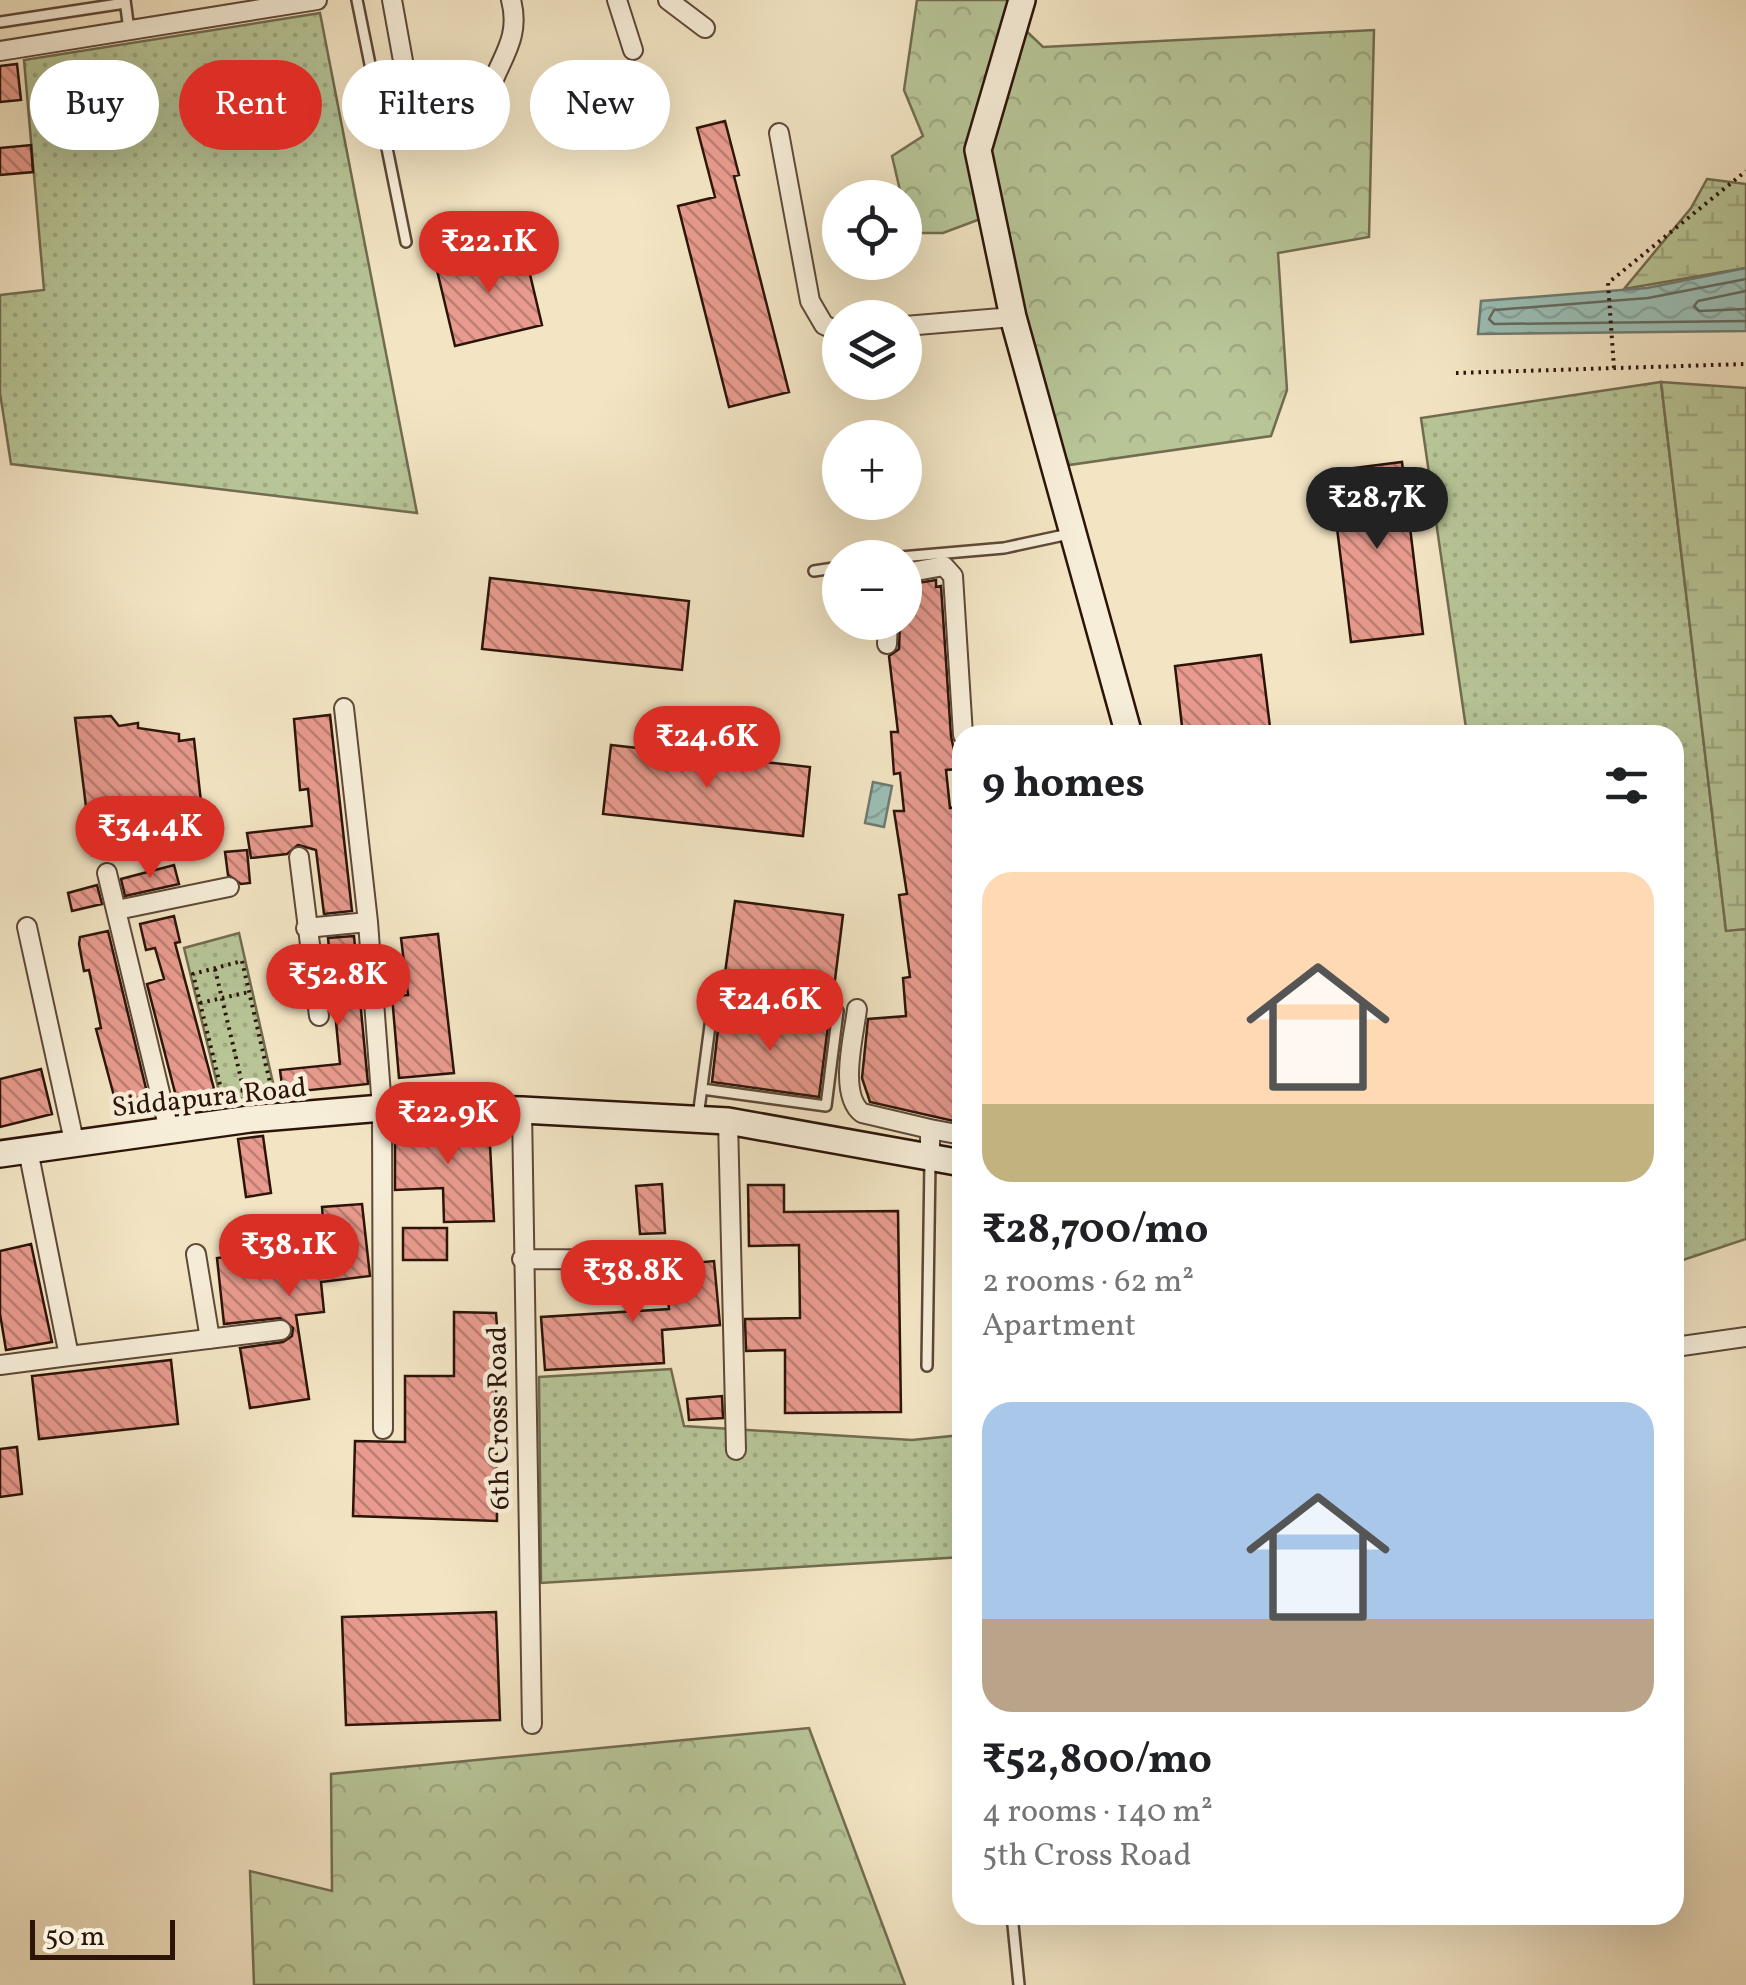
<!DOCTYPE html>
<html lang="en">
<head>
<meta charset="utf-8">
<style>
	:root { --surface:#fff; --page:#f6f6f6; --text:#202124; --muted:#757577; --accent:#d93025 }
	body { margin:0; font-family:Vollkorn,serif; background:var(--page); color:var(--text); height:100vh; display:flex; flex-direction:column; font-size:38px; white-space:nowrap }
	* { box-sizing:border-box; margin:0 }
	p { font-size:32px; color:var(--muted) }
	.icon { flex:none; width:55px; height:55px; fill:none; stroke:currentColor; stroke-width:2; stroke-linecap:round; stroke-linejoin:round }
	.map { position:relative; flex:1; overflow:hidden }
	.side { position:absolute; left:952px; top:725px; width:732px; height:1200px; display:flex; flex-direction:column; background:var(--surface); border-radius:30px; box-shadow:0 10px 40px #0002 }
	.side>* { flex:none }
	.hud { position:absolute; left:30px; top:60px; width:772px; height:90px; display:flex; gap:20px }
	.tools { position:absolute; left:822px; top:180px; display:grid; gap:20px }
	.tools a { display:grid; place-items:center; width:100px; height:100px; border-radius:50%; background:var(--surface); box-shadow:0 10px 40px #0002; font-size:50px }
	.scale { position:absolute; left:30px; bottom:25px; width:145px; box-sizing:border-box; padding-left:10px; border:5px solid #2c1409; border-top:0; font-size:28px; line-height:35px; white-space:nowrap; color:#2c1409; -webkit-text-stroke:8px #f7eed9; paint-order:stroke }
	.price { position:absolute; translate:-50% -85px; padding:0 22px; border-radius:35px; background:var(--accent); color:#fff; font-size:32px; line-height:65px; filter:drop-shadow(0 2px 5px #0008) }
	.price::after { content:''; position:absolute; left:50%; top:60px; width:30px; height:22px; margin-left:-15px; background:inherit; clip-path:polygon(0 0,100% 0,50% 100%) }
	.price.active { background:#222; color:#fff }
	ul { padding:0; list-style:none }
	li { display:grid; align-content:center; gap:20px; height:530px; padding:0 30px }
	li span { display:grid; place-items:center; height:310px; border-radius:30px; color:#555 }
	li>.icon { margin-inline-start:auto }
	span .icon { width:180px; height:180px; fill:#fffc; stroke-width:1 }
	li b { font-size:42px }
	h2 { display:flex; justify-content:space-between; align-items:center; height:120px; padding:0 30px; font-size:42px }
	.pill { padding:0 35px; border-radius:45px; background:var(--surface); box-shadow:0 10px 40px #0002; font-size:35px; line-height:90px }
	.pill.active { background:var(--accent); color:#fff }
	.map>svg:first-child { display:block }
	.grass { fill:url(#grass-dots); stroke:#726c50; stroke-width:2.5 }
	.forest { fill:url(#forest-crowns); stroke:#726c50; stroke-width:2.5 }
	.wetland { fill:url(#wetland-marsh); stroke:#726c50; stroke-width:2.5 }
	.water { fill:url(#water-waves); stroke:#6f7b71; stroke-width:2.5 }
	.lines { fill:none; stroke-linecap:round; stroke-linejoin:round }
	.shore { stroke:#646a60; stroke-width:2.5 }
	.building { fill:url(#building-back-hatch); stroke:#2c1409; stroke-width:2.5 }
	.lane-casing { stroke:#5e4838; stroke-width:14 }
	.street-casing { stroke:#5e4838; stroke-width:22 }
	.secondary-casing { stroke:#2c1409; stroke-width:30 }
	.path { stroke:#2c1409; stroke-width:4; stroke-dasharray:2.5 5; stroke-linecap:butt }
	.lane { stroke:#f7eed9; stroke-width:9 }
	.street { stroke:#f7eed9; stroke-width:18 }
	.secondary { stroke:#f7eed9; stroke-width:25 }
	.labels { text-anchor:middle; stroke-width:9; stroke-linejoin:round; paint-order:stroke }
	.street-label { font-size:28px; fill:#2c1409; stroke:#f7eed9 }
</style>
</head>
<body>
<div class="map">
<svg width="1746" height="1985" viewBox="0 0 1746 1985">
	<defs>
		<pattern id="grass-dots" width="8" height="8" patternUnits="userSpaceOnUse" patternTransform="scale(2.5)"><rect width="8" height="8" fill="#b7c597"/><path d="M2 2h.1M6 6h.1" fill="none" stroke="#9ea881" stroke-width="1.8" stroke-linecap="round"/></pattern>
		<pattern id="forest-crowns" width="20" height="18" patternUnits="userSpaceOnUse" patternTransform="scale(2.5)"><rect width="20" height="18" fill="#b7c597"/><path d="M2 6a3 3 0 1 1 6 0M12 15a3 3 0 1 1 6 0" fill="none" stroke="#9ea881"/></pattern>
		<pattern id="wetland-marsh" width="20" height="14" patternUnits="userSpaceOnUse" patternTransform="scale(2.5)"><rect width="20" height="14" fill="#b7c597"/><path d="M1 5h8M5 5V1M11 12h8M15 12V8" fill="none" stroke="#9ea881"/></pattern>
		<pattern id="water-waves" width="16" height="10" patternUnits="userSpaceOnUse" patternTransform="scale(2.5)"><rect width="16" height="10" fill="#9bbfb6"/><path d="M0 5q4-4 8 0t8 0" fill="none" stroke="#86a39b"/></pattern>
		<pattern id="building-back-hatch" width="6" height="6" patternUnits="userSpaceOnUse" patternTransform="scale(2.5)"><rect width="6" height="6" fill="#e89b8e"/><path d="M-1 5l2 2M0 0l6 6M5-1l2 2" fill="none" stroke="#bc7d72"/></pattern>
	</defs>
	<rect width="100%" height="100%" fill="#f3e5c4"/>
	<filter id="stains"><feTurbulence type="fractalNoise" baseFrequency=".002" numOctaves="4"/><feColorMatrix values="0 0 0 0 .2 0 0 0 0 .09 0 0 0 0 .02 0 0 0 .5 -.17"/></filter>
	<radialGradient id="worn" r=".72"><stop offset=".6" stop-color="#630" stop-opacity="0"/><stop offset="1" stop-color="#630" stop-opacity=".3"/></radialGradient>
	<path class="grass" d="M 320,13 L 417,513 L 11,464 L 0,393 L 0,295 L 44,290 L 24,60 Z
		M 1661,382 L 1726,930 L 1746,929 L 1746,1239 L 1677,1262 L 1675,735 L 1467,735 L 1421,418 Z
		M 239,933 L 276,1096 L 221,1100 L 184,948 Z
		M 671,1369 L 684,1426 L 912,1440 L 962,1435 L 962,1557 L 541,1583 L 539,1377 Z"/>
	<path class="forest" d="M 917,0 L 1033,0 L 1020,25 L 1043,47 L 1374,30 L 1369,237 L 1278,253 L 1287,390 L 1271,436 L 1062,466 L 983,218 L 943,233 L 910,233 L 892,156 L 923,136 L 904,90 Z
		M 809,1728 L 905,1985 L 254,1985 L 250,1871 L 332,1891 L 331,1774 Z"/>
	<path class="wetland" d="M 1707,179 L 1746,184 L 1746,268 L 1624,289 L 1691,208 Z
		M 1661,382 L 1746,388 L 1746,929 L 1726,931 Z"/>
	<path class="water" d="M 1746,268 L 1746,331 L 1478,334 L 1481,301 L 1647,288 Z
		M 873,782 L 892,786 L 884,827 L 865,823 Z"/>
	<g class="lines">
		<path class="shore" d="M 1746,279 L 1648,298 L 1494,310 L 1489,319 L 1494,324 L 1746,321
			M 1746,291 L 1698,301 L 1694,306 L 1699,311 L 1746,309"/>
	</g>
	<path class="building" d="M 17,64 L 21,100 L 0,102 L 0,66 Z
		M 725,121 L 739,175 L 734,176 L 789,392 L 729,407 L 678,206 L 715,197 L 697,128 Z
		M 31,145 L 33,172 L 0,175 L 0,148 Z
		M 523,245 L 542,325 L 455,346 L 436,266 Z
		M 1402,462 L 1423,634 L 1351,642 L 1330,471 Z
		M 490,578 L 689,601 L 682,670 L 482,649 Z
		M 936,580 L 936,587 L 941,586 L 951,736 L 958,769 L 946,770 L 950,808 L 957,807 L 959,830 L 961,854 L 954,855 L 957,891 L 962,890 L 962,938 L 957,939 L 962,976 L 962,1121 L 958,1122 L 870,1102 L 862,1078 L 868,1019 L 906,1016 L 903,978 L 910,977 L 899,895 L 907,894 L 894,811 L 904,811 L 900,773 L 894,774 L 891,732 L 898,732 L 889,656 L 899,649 L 900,622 L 905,622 L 905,585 Z
		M 1261,655 L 1271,735 L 1183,735 L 1175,666 Z
		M 330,715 L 352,911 L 324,914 L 316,850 L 298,845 L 287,854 L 251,858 L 247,833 L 312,826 L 308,789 L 300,790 L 294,719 Z
		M 111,716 L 119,726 L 138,723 L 138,728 L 179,734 L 179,741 L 194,739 L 202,811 L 175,818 L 175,825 L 165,826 L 170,846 L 92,855 L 75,718 Z
		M 611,745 L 810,767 L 803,836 L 603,814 Z
		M 247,850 L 250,883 L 241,884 L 228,875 L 225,852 Z
		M 174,865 L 179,884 L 125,896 L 121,879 Z
		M 97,885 L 102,904 L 72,911 L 68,893 Z
		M 735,901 L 843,915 L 834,988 L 725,973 Z
		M 174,916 L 180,942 L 175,943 L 217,1100 L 179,1108 L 147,984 L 164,979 L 155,948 L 146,950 L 140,924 Z
		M 108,931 L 149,1101 L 118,1111 L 96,1029 L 101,1028 L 89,970 L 84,971 L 79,944 L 80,937 Z
		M 438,934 L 454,1073 L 399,1078 L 392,996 L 408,995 L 401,938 Z
		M 354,936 L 368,1084 L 283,1093 L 280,1070 L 340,1064 L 328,938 Z
		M 720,1012 L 828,1026 L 819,1097 L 712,1082 Z
		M 41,1069 L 52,1114 L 0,1127 L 0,1079 Z
		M 395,1125 L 489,1126 L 494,1221 L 444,1222 L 443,1188 L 395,1190 Z
		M 263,1136 L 271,1193 L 246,1197 L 238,1139 Z
		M 662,1184 L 665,1233 L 640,1234 L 636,1186 Z
		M 748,1185 L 784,1185 L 784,1212 L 898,1211 L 901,1412 L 785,1413 L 785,1350 L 746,1351 L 745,1319 L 800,1318 L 799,1245 L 749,1246 Z
		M 362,1204 L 370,1276 L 321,1282 L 324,1312 L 296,1315 L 309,1399 L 250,1408 L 240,1348 L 283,1342 L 292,1336 L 293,1328 L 280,1318 L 224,1324 L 217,1258 L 325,1245 L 322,1207 Z
		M 403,1228 L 447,1228 L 447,1260 L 403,1260 Z
		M 31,1244 L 52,1342 L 6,1350 L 0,1314 L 0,1251 Z
		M 714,1261 L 720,1325 L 662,1330 L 664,1363 L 545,1370 L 541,1317 L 669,1309 L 665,1272 L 676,1271 L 682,1264 Z
		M 454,1312 L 496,1313 L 500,1367 L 496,1367 L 497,1521 L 353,1516 L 355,1441 L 405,1442 L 405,1376 L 454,1376 Z
		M 171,1360 L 178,1424 L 39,1439 L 32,1376 Z
		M 722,1396 L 723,1418 L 689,1420 L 687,1399 Z
		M 17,1447 L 22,1494 L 0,1497 L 0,1449 Z
		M 496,1612 L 500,1720 L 346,1725 L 342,1617 Z"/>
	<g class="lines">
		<defs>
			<path id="lane" d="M 125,0 L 129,30
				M 357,0 L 406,242
				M 0,22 L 125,3
				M 889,558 L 1004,548 L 1069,534
				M 814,571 L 840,567
				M 702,1089 L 826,1106 L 838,1011
				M 698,1117 L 714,995
				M 927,1366 L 930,1161
				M 1012,1915 L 1019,1985"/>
			<path id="street" d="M 392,0 L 409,94
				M 617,0 L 633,50
				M 668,0 L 705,28
				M 0,51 L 317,0
				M 485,119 C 486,68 524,49 511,0
				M 779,133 L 810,301 L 824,325 L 840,332
				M 905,326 L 1013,317
				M 905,573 L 944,566 L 953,576 L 963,735
				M 887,644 L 888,622
				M 344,708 L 368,922 L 382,1108 L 383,1429
				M 299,857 L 319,1016
				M 107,873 L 169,1130
				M 117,910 L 229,887
				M 27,927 L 74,1141
				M 306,928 L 368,922
				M 857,1009 C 854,1036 838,1094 862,1113 L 930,1129
				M 522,1110 L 532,1724
				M 728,1121 L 736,1450
				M 28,1150 L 69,1356 L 281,1330
				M 930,1158 L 930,1129 L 962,1135
				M 196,1254 L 210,1339
				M 522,1259 L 671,1260
				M 1675,1347 L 1746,1337
				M 0,1365 L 69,1356"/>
			<path id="secondary" d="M 1022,0 L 978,150 L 1013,317 L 1129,735
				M 0,1154 L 250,1119 L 382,1108 L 522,1110 L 728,1121 L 962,1163"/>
		</defs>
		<use href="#lane" class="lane-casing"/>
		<use href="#street" class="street-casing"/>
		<use href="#secondary" class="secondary-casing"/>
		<path class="path" d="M 1614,368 L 1608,283 L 1746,171
			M 1456,373 L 1746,364
			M 242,961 L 271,1087 L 222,1093 L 193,974 Z
			M 215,969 L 246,1100
			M 200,1003 L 249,992"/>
		<use href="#lane" class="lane"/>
		<use href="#street" class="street"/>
		<use href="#secondary" class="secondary"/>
	</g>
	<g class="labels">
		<g class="street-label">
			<text transform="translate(209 1096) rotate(-6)" y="10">Siddapura Road</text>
			<text transform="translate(497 1418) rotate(-91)" y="10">6th Cross Road</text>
		</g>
	</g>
	<rect width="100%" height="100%" filter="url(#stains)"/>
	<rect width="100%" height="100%" fill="url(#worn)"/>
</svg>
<div class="tools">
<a><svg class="icon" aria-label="locate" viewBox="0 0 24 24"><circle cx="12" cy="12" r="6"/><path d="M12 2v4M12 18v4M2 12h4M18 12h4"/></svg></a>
<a><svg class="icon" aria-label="layers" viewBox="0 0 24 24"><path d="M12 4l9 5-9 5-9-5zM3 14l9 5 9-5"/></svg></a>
<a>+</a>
<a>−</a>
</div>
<div class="scale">50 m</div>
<b class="price" style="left:489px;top:296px">₹22.1K</b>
<b class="price active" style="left:1377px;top:552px">₹28.7K</b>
<b class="price" style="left:707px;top:791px">₹24.6K</b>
<b class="price" style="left:150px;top:881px">₹34.4K</b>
<b class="price" style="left:338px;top:1029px">₹52.8K</b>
<b class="price" style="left:770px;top:1054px">₹24.6K</b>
<b class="price" style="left:448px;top:1167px">₹22.9K</b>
<b class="price" style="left:289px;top:1299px">₹38.1K</b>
<b class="price" style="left:633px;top:1325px">₹38.8K</b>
<div class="hud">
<a class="pill">Buy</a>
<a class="pill active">Rent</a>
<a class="pill">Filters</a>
<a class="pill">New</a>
</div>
<section class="side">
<h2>9 homes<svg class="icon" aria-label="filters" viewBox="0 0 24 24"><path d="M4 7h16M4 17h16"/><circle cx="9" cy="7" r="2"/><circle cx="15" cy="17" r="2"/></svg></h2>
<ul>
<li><span style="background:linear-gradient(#ffd9b3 75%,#c2b280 0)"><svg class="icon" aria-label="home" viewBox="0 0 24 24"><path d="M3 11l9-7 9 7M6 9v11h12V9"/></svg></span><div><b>₹28,700/mo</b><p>2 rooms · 62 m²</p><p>Apartment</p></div></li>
<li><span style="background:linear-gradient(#a9c7e8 70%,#b9a48a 0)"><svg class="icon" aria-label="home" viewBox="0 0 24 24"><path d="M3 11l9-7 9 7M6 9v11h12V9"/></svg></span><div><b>₹52,800/mo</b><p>4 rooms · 140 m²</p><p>5th Cross Road</p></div></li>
</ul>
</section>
</div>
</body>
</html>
